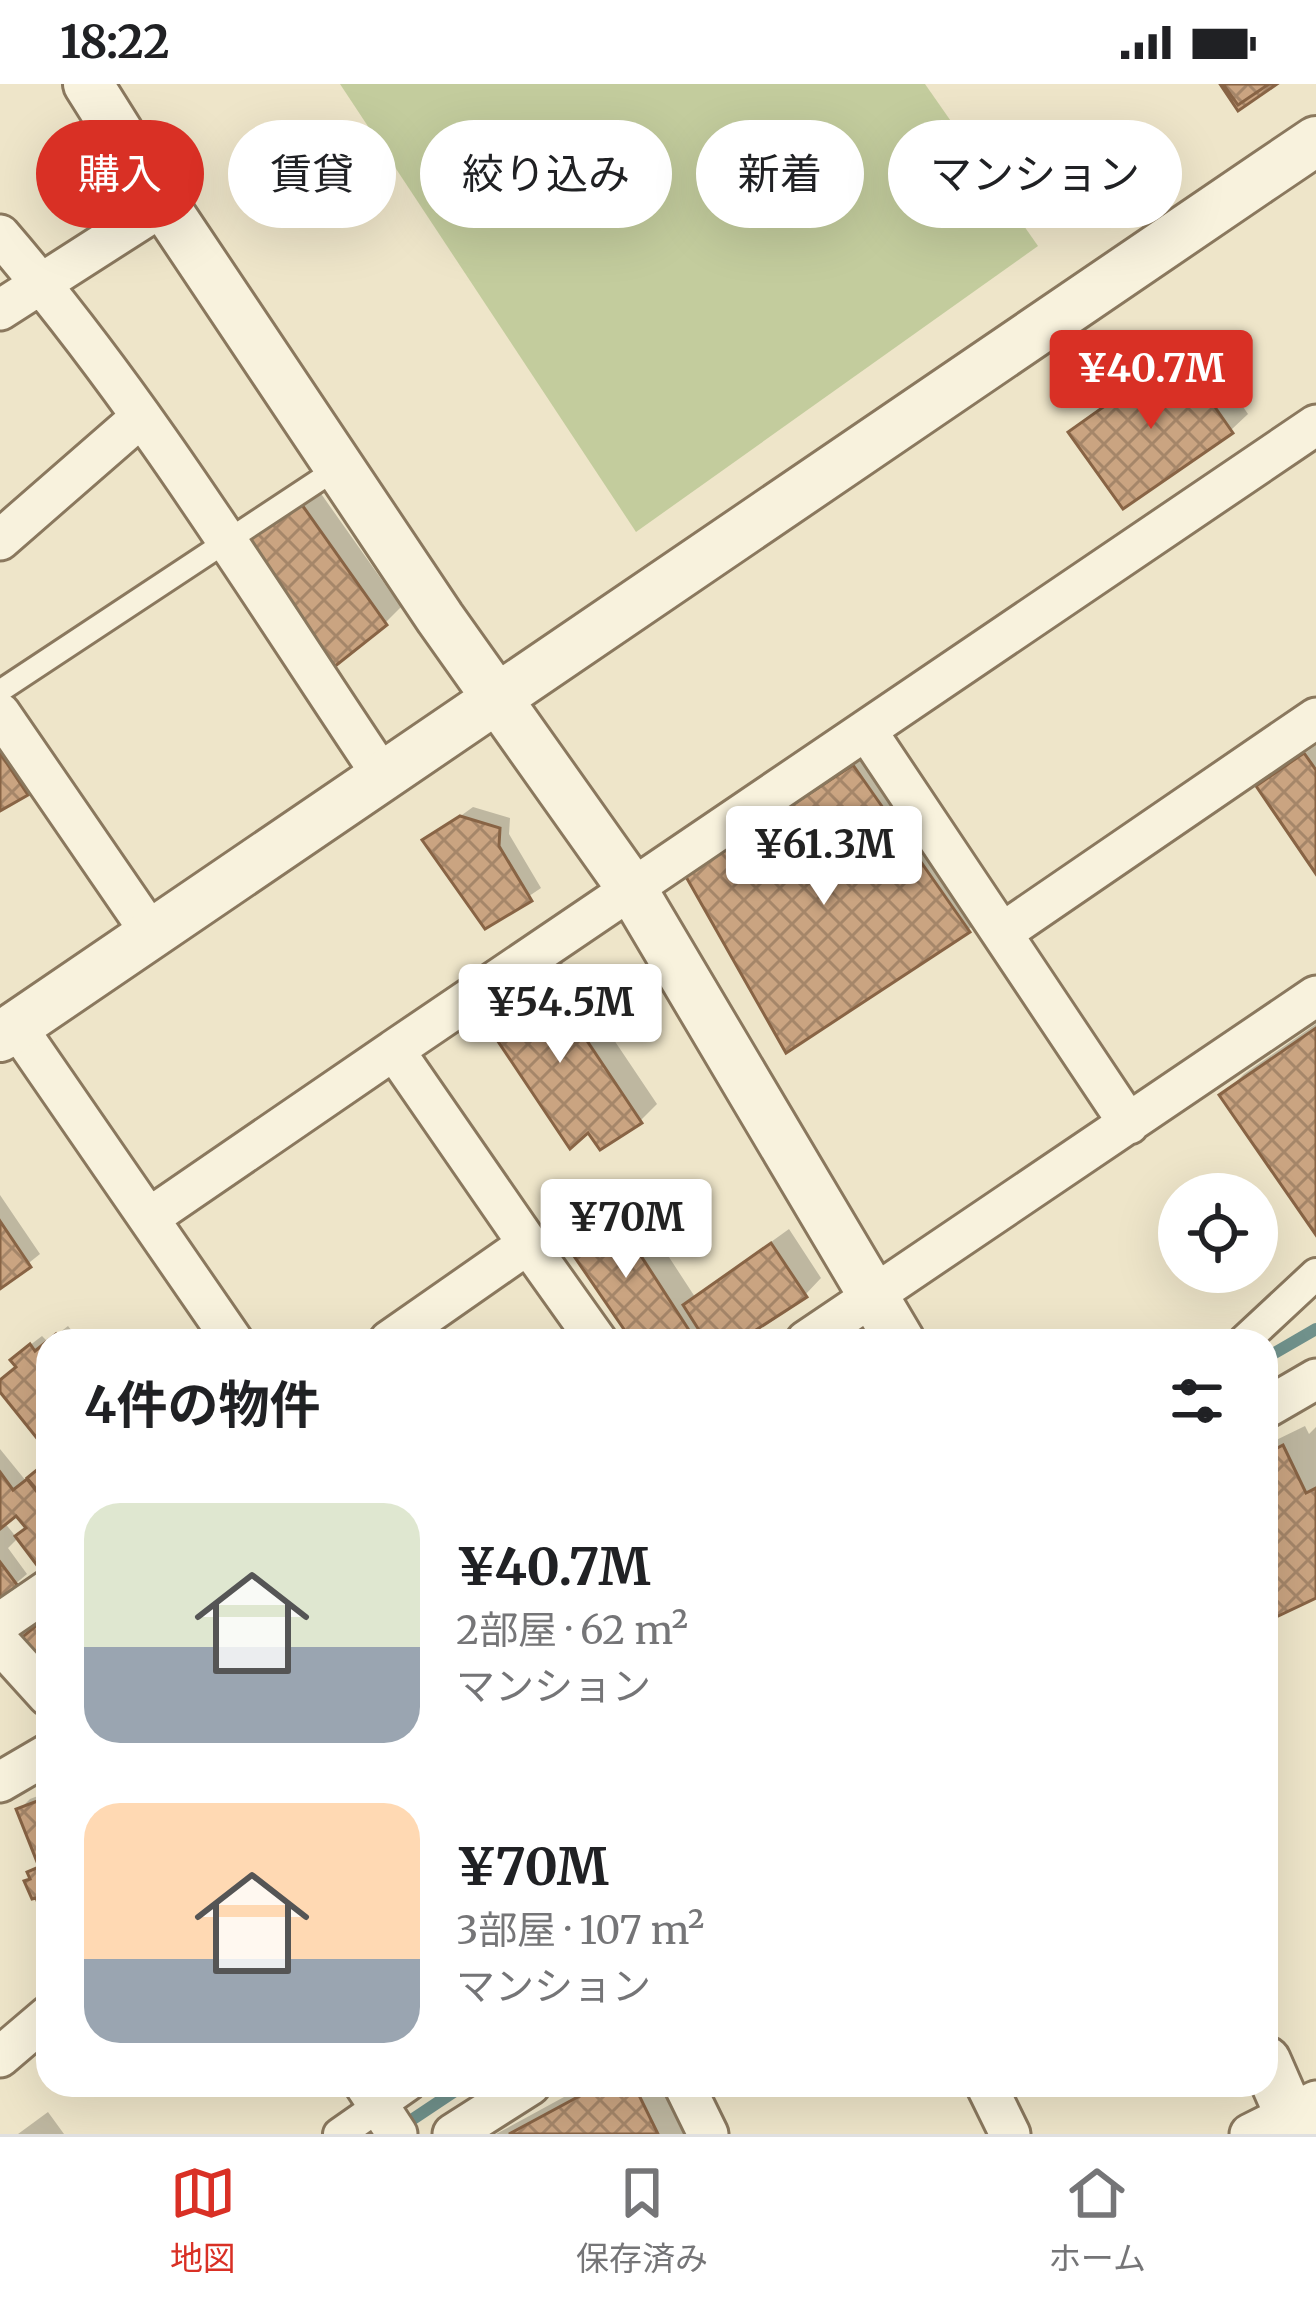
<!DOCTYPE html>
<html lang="ja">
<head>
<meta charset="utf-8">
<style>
	:root { --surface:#fff; --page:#f6f6f6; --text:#202124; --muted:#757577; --line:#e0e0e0; --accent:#d93025 }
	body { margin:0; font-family:Merriweather,"Noto Sans JP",serif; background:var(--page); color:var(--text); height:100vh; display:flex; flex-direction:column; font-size:45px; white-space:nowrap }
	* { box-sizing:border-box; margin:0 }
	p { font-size:39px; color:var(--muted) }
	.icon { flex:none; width:66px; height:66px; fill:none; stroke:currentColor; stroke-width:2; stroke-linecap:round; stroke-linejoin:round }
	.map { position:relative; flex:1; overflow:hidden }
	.side { position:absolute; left:36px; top:1245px; width:1242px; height:768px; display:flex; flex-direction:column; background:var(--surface); border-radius:36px; box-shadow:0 12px 48px #0002 }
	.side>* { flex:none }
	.top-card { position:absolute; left:36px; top:36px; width:1245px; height:108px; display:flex; gap:24px }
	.controls { position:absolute; left:1158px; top:1089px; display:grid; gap:24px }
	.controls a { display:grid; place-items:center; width:120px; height:120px; border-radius:50%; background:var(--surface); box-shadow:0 12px 48px #0002; font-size:60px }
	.price { position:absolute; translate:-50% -102px; padding:0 27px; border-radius:12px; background:#fff; color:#222; font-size:39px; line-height:78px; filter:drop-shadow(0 3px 6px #0008) }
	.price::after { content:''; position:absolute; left:50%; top:72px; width:36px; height:27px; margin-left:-18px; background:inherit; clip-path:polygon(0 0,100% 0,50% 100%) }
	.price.active { background:var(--accent); color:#fff }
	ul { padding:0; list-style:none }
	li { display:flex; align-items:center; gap:36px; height:300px; padding:0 48px }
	li span { display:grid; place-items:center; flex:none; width:336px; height:240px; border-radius:36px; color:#555 }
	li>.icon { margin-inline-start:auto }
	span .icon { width:144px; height:144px; fill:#fffc; stroke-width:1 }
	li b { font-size:51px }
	h2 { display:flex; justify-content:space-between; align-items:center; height:144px; padding:0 48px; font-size:51px }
	.tag { padding:0 42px; border-radius:54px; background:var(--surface); box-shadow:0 12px 48px #0002; font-size:42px; line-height:108px }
	.tag.active { background:var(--accent); color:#fff }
	.status { display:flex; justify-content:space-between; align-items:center; height:84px; padding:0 60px; background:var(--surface); direction:ltr }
	.status svg { height:33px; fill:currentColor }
	.tabs { display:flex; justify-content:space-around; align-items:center; height:168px; border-top:3px solid var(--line); background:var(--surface); font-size:33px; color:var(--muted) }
	.tabs a { display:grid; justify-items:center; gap:6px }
	.tabs .active { color:var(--accent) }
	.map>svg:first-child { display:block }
	.pitch { fill:#c3cc9d }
	.shadow { fill:#0003; fill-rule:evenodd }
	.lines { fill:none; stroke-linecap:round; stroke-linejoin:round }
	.stream { stroke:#70918b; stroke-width:12 }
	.building { fill:url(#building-cross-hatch); stroke:#886445; stroke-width:3 }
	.service-casing { stroke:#8a785e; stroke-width:27 }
	.pedestrian-casing { stroke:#8a785e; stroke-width:36 }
	.minor-casing { stroke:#8a785e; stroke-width:45 }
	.tertiary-casing { stroke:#8a785e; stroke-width:54 }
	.service { stroke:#f8f2dd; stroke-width:21 }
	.pedestrian { stroke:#f8f2dd; stroke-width:30 }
	.minor { stroke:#f8f2dd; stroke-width:39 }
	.tertiary { stroke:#f8f2dd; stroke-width:48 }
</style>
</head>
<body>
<div class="status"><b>18:22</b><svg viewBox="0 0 49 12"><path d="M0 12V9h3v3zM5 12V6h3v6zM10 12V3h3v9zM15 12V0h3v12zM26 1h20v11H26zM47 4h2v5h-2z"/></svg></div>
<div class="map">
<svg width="1316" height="2050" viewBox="0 0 1316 2050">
	<defs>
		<pattern id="building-cross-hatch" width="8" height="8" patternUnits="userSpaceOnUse" patternTransform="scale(3)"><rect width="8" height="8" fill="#caa481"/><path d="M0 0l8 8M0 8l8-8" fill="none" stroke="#a58669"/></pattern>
	</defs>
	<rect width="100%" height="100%" fill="#eee5c9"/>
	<path class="pitch" d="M 340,0 L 925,0 L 1038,162 L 636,448 Z"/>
	<path class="shadow" d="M 1196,255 L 1248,330 L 1231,346 L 1123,421 L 1072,348 L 1089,332 Z
		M 317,404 L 401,523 L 385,539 L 252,452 Z
		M 0,657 L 36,698 L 0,723 Z
		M 1316,661 L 1316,785 L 1260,702 Z
		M 876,662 L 990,825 L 968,846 L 710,770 Z
		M 473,723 L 510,734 L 509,750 L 541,804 L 486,841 L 426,757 Z
		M 559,874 L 657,1020 L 640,1037 L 588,1044 L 484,932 Z
		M 1316,940 L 1316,1146 L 1223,1011 L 1244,990 Z
		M 626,1107 L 695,1213 L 789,1145 L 821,1194 L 805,1211 L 733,1257 L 636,1257 L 567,1156 Z
		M 0,1111 L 40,1170 L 0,1202 Z
		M 68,1242 L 80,1257 L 49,1257 Z
		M 42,1252 L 48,1258 L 48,1364 L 0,1303 L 19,1282 L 25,1265 Z
		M 1305,1342 L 1309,1350 L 1316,1343 L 1316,1510 L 1266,1506 L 1266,1361 Z
		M 0,1365 L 26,1397 L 48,1379 L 48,1480 L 19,1453 L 8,1464 L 27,1490 L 0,1513 ZM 16,1428 L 28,1443 L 17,1454 L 4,1438 Z
		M 48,1708 L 48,1818 L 31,1789 L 40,1779 L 19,1726 L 30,1715 Z
		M 586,2001 L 665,2001 L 689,2050 L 496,2050 Z
		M 48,2028 L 64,2050 L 18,2050 Z"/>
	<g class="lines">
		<path class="stream" d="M 1266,1274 L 1316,1245
			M 401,2043 L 464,2001"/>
	</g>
	<path class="building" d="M 1220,0 L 1277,0 L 1238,27 Z
		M 1223,0 L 1269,0 L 1238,21 Z
		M 1178,270 L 1233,349 L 1123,425 L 1068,348 Z
		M 300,418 L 387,541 L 329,587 L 248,452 Z
		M 0,669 L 28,711 L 0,727 Z
		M 1304,669 L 1316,686 L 1316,790 L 1256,702 Z
		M 853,681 L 970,848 L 786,969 L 685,791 Z
		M 460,732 L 500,744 L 499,762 L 532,817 L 485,845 L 422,756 Z
		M 541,888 L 642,1039 L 600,1066 L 588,1049 L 570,1065 L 481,932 Z
		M 1316,944 L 1316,1151 L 1219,1011 Z
		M 608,1121 L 696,1257 L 632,1257 L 563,1156 Z
		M 0,1137 L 31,1183 L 0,1205 Z
		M 771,1159 L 807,1213 L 739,1257 L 706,1257 L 683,1221 Z
		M 56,1250 L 61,1257 L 48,1257 L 48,1368 L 0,1308 L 0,1296 L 16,1283 L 10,1276 L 30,1260 L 35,1267 Z
		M 1283,1361 L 1306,1409 L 1316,1404 L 1316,1514 L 1276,1533 L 1266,1512 L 1266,1370 Z
		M 48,1377 L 48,1420 L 27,1394 Z
		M 0,1388 L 13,1406 L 27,1395 L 48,1422 L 48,1484 L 42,1488 L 15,1452 L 26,1444 L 16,1432 L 0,1445 Z
		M 0,1478 L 18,1502 L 0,1516 Z
		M 48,1532 L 48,1590 L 15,1559 Z
		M 48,1713 L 48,1821 L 40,1824 L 36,1814 L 32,1815 L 24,1797 L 30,1795 L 27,1788 L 39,1783 L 16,1725 Z
		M 600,2001 L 634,2001 L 658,2050 L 509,2050 Z"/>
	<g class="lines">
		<defs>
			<path id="service" d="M 0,607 L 339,383"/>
			<path id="pedestrian" d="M 1244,1257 L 1316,1190
				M 339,2050 L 409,2001"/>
			<path id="minor" d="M 0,151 C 144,318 261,511 384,694
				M 0,226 L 164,121
				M 0,456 L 140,334
				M 0,629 L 153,852
				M 866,646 L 1129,1040
				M 1002,849 L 1316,634
				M 16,942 L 233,1257
				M 394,966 L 1316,341
				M 149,1134 L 394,966 L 528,1160
				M 389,1257 L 528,1160 L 597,1257
				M 806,1257 L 1316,912
				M 1266,1324 L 1316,1295
				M 0,1539 L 48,1506
				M 0,1559 L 48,1612
				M 0,1698 L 48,1670
				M 0,1973 L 48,1932
				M 365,2001 L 397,2050
				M 684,2001 L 708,2050
				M 986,2001 L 1010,2050
				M 453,2050 L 530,2001
				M 1250,2050 L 1316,2017"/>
			<path id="tertiary" d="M 88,0 L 164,121 L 440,534 L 632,805 L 900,1257
				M 0,953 C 438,654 876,354 1316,57
				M 1266,1977 L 1298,2050"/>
		</defs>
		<use href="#service" class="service-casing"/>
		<use href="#pedestrian" class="pedestrian-casing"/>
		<use href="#minor" class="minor-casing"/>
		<use href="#tertiary" class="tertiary-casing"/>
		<use href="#service" class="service"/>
		<use href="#pedestrian" class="pedestrian"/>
		<use href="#minor" class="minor"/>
		<use href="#tertiary" class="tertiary"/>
	</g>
</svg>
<div class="controls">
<a><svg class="icon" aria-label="locate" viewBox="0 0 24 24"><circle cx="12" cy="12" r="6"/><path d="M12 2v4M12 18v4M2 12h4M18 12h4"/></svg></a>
</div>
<b class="price active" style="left:1151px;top:348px">¥40.7M</b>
<b class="price" style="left:824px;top:824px">¥61.3M</b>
<b class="price" style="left:560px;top:982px">¥54.5M</b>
<b class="price" style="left:626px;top:1197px">¥70M</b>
<div class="top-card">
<a class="tag active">購入</a>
<a class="tag">賃貸</a>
<a class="tag">絞り込み</a>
<a class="tag">新着</a>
<a class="tag">マンション</a>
</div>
<section class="side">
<h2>4件の物件<svg class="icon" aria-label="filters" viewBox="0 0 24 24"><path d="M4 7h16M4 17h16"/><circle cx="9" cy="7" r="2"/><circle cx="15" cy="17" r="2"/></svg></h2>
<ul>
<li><span style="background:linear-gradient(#dfe7d0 60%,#9aa5b1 0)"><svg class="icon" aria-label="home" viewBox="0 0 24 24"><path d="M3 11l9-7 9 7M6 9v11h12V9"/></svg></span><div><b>¥40.7M</b><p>2部屋 · 62 m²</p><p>マンション</p></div></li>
<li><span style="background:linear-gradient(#ffd9b3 65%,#9aa5b1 0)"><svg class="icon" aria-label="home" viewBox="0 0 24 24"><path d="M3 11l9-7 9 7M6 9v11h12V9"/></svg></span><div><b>¥70M</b><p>3部屋 · 107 m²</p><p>マンション</p></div></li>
</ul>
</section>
</div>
<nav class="tabs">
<a class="active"><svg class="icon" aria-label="map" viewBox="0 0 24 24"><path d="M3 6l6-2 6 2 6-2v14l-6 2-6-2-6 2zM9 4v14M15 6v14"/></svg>地図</a>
<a><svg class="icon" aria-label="saved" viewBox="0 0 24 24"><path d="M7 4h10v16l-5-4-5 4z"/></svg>保存済み</a>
<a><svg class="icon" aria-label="home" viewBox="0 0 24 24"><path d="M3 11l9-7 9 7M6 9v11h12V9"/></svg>ホーム</a>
</nav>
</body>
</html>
